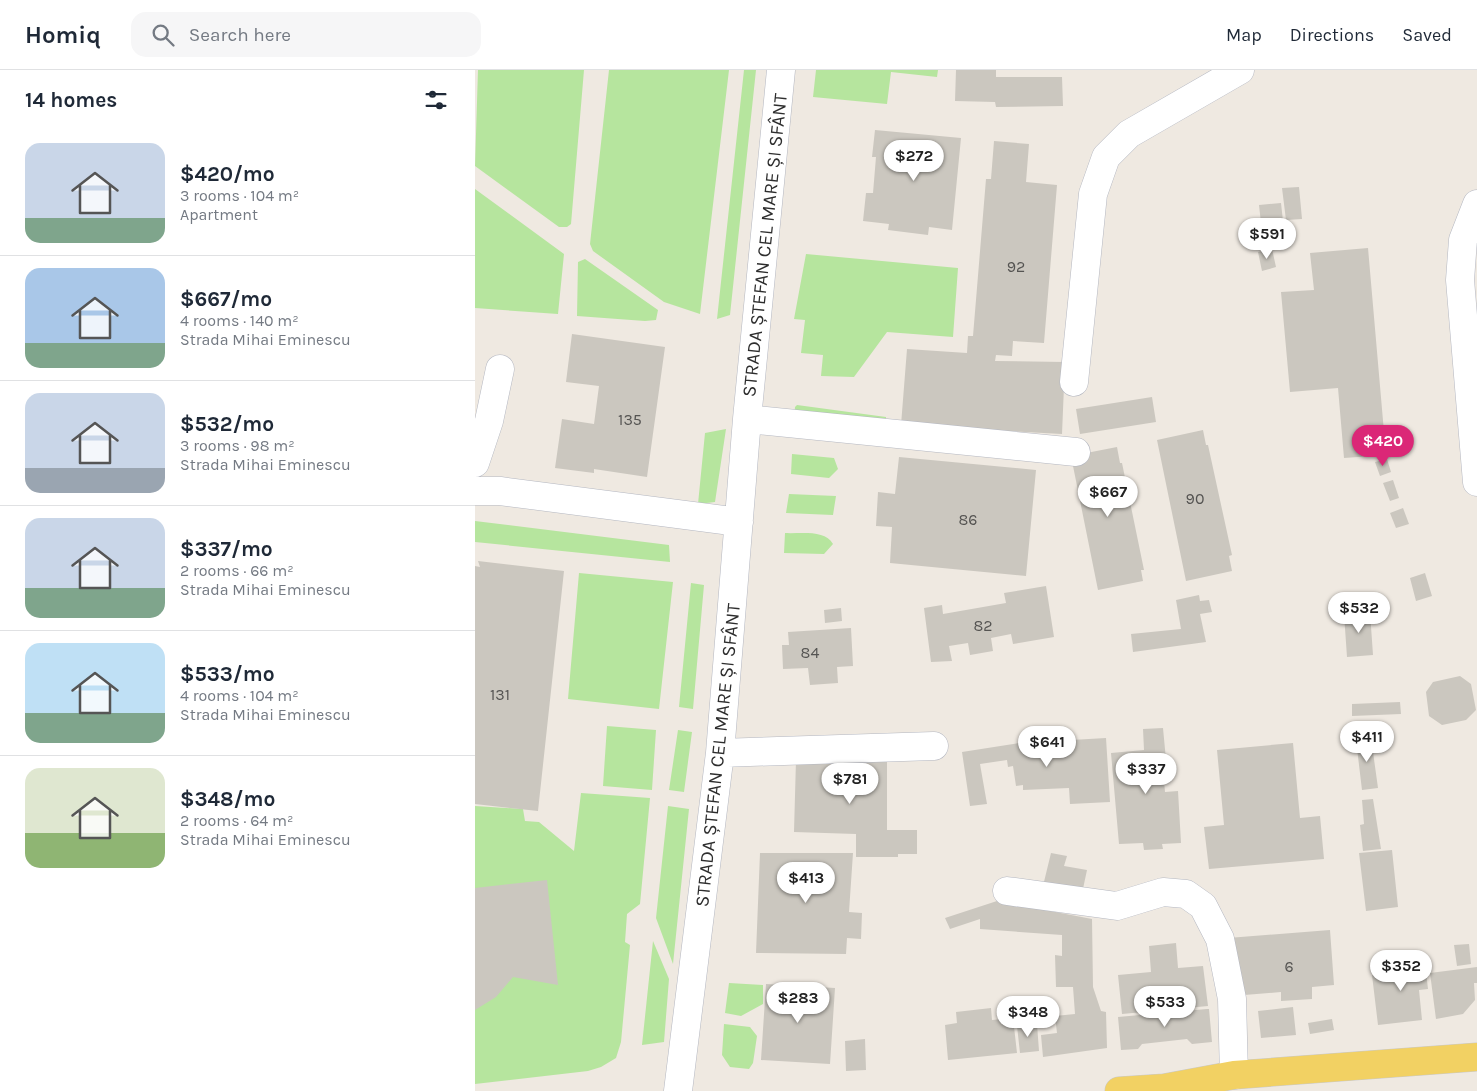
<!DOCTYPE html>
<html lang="en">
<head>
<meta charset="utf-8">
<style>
	:root { --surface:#fff; --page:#f6f6f7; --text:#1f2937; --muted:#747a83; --line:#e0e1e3; --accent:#db2777 }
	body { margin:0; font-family:Karla,sans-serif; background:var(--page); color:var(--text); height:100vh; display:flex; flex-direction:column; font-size:19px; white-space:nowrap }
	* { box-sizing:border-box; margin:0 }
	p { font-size:16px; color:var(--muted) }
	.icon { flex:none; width:28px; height:28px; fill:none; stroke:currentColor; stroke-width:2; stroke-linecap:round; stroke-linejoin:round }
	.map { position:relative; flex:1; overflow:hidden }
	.panel { display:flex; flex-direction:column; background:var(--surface); width:475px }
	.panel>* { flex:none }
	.price { position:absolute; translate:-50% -42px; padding:0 11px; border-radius:18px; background:#fff; color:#222; font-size:16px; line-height:32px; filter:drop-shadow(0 1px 2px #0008) }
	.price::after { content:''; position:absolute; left:50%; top:30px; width:15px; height:11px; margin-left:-8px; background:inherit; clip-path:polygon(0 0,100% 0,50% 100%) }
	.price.on { background:var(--accent); color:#fff }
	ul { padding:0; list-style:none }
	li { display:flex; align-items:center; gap:15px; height:125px; padding:0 25px }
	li+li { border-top:1px solid var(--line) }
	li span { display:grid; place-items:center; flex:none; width:140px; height:100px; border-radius:15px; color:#555 }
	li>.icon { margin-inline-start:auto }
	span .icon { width:60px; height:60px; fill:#fffc; stroke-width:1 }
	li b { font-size:21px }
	h2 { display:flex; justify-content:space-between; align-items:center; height:60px; padding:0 25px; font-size:21px }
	header { display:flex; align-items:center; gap:30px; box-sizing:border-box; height:70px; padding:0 25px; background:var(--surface); border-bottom:1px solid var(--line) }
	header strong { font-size:24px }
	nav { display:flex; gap:28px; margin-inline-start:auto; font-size:18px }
	.search { width:350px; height:45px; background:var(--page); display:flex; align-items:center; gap:12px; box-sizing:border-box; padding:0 18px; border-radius:15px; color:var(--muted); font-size:19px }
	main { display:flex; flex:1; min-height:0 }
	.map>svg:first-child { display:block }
	.green { fill:#b6e59e }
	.building { fill:#cbc7bf }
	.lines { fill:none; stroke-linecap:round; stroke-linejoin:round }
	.minor-casing { stroke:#b4b7c1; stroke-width:29 }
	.major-casing { stroke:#c9c9c9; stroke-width:29 }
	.minor { stroke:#fff; stroke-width:28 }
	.major { stroke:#f2d163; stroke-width:28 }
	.labels { text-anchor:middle; stroke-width:4; stroke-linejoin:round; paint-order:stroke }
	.number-label { font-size:16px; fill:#555452 }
	.street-label { font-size:19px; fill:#2e2e2e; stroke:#fff }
</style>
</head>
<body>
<header>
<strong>Homiq</strong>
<div class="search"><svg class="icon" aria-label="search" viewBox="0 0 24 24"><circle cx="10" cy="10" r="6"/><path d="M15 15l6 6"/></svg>Search here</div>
<nav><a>Map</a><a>Directions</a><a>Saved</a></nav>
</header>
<main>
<section class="panel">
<h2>14 homes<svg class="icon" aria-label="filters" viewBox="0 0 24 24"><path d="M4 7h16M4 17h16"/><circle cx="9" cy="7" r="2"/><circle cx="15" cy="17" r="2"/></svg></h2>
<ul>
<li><span style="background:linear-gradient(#c9d6e8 75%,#7fa58c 0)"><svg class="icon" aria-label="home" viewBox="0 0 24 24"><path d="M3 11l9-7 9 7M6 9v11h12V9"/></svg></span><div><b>$420/mo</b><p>3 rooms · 104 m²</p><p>Apartment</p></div></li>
<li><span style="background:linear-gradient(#a9c7e8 75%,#7fa58c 0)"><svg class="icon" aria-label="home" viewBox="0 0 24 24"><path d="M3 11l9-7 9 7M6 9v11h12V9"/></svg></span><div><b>$667/mo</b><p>4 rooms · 140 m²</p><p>Strada Mihai Eminescu</p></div></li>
<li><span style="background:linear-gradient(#c9d6e8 75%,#9aa5b1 0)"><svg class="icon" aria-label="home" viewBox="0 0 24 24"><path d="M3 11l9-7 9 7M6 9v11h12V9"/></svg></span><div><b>$532/mo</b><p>3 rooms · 98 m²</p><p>Strada Mihai Eminescu</p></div></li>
<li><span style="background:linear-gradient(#c9d6e8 70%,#7fa58c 0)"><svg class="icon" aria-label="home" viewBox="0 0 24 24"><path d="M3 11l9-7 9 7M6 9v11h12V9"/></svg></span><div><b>$337/mo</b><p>2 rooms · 66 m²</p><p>Strada Mihai Eminescu</p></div></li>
<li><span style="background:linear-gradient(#bfe0f5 70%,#7fa58c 0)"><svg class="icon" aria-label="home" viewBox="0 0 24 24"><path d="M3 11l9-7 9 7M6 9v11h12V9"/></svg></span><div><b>$533/mo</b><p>4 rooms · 104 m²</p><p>Strada Mihai Eminescu</p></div></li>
<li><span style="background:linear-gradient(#dfe7d0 65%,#8fb573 0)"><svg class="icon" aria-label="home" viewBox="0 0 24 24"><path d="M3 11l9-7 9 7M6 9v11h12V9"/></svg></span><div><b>$348/mo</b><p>2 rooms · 64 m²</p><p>Strada Mihai Eminescu</p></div></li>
</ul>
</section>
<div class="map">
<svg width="1002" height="1021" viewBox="0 0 1002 1021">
	<rect width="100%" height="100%" fill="#efe9e1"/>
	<path class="green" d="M 3,0 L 109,0 L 96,154 L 92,157 L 84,157 L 0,96 Z
		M 134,0 L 254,0 L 225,244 L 189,232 L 118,181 L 115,174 Z
		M 269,0 L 281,0 L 255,245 L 242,249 Z
		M 341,0 L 463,0 L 462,7 L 416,2 L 412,34 L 338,27 Z
		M 0,119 L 89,184 L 83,244 L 0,238 Z
		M 331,184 L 483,198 L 478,267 L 412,262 L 379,307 L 346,306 L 348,285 L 326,283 L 330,250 L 319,249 Z
		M 110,189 L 183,240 L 181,250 L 170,251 L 102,246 L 103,192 Z
		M 322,335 L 411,347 L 411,357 L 319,351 L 320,337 Z
		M 251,359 L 240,432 L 223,434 L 230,363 Z
		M 317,384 L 359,388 L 363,399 L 354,408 L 316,404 Z
		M 314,424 L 361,426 L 358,445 L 311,443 Z
		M 0,451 L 194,475 L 195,492 L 0,472 Z
		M 310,463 C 325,464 350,459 358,474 L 349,484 L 309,483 Z
		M 104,503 L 198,512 L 184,639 L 93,629 Z
		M 216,513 L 229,515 L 218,639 L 204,637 Z
		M 132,656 L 181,660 L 177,720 L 128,716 Z
		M 203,660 L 217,662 L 209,722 L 194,720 Z
		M 106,723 L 175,728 L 165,834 L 152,844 L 150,872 L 155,875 L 146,972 L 141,988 L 126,997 L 113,1001 L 0,1014 L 0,736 L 48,739 L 50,751 L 64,752 L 99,781 Z
		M 193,736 L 214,739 L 198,894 L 181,848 Z
		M 178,871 L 194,909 L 189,972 L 167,975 Z
		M 254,913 L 288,915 L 288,934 L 266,946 L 250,943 Z
		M 249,954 L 275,957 L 282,966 L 278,993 L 274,999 L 255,997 L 247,985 Z"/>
	<path class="building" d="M 481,0 L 521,0 L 521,7 L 587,7 L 588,36 L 521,37 L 520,32 L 480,31 Z
		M 400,60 L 486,68 L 477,160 L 454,157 L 453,165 L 413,160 L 414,154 L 388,151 L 391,123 L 398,123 L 401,87 L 397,87 Z
		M 519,71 L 554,74 L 551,112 L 582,115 L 569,273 L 538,271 L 537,286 L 521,285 L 520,291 L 590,292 L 587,364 L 426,355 L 432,279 L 492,283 L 493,266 L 498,266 L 511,109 L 516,109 Z
		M 824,117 L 827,149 L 811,150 L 807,118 Z
		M 806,133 L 810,169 L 788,171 L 784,135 Z
		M 893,178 L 911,385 L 869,388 L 863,318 L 815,322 L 806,222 L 839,220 L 835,183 Z
		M 797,179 L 801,197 L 787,201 L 783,182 Z
		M 97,264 L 190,277 L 172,407 L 119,399 L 119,403 L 80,398 L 87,349 L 119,354 L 124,316 L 91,312 Z
		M 677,327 L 681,352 L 605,364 L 601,339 Z
		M 728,360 L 731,375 L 733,375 L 757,485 L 754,486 L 757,501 L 711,511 L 682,370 Z
		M 642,377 L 645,393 L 647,393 L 669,500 L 666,500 L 668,511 L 623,520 L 596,386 Z
		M 424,387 L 561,400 L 551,506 L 415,493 L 417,457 L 401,456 L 403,422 L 420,424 Z
		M 912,389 L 916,402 L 905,406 L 900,392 Z
		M 918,410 L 924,428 L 915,431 L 908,413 Z
		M 928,438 L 934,454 L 921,458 L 915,443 Z
		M 3,491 L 89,501 L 63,741 L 0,734 L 0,496 L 5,497 Z
		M 950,503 L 957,526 L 941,531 L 935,508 Z
		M 571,516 L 579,567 L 538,574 L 536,564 L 516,568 L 518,581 L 495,585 L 493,573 L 474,576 L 477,591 L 456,592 L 449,538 L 467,535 L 468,544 L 531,533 L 529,523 Z
		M 724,525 L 725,531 L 734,530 L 737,542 L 725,544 L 731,572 L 658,582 L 656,564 L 706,559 L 701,530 Z
		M 366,538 L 367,551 L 350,553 L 349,540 Z
		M 895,542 L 898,585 L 872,587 L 869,544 Z
		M 376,558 L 378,596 L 362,597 L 363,613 L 335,615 L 333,598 L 308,599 L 307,575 L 314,575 L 313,562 Z
		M 985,606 L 996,614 L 1001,640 L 991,650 L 967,655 L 954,646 L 951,622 L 958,612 Z
		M 925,632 L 926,644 L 877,646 L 877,634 Z
		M 889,656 L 890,667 L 879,667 L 879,657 Z
		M 688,658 L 693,711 L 689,711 L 690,722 L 703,721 L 706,773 L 687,774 L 688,779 L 669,780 L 668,773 L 644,774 L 636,683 L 669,680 L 668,659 Z
		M 631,668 L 635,732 L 595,734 L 594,718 L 548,720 L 548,715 L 541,716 L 538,696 L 533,697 L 532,690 L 505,694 L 512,734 L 495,736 L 487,682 L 545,673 Z
		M 900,668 L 902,681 L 898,682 L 903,718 L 887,720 L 881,670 Z
		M 818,673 L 825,748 L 845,746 L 849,789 L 734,799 L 729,757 L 749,755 L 742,680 Z
		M 378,685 L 412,685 L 412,760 L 442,760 L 442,784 L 423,784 L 423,787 L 381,787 L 381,764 L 319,762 L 321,690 L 378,693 Z
		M 898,729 L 906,779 L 888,781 L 885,755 L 889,754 L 887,730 Z
		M 917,780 L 923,837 L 891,841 L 884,783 Z
		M 285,783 L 378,783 L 374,842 L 387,843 L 386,869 L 372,868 L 371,884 L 281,883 Z
		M 576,783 L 592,786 L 589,796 L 612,800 L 606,828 L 567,820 Z
		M 72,810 L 83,915 L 38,907 L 21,927 L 0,940 L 0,818 Z
		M 522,831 L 617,849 L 618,917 L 626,941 L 631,942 L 632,978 L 568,987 L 566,965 L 582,963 L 580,946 L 600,944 L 598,917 L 581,917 L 580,885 L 587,886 L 587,865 L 505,859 L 505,849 L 475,859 L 470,848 Z
		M 855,860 L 859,915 L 837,917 L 837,929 L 806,931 L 806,922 L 757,926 L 753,868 Z
		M 701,873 L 703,898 L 728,896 L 733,936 L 647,944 L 643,905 L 676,902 L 674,876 Z
		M 994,874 L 996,894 L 982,896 L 979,875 Z
		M 949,885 L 953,919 L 944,920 L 947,950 L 903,955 L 897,905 L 929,901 L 927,888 Z
		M 1002,897 L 1002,913 L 999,913 L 1000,930 L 988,944 L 961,949 L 955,903 Z
		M 291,914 L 360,918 L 355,994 L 286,990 Z
		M 818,937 L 821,965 L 786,968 L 783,941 Z
		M 516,938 L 517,950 L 538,948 L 542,983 L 473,990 L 470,955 L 482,953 L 481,942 Z
		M 732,939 L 734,939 L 737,972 L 717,974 L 712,969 L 667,974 L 663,979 L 646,980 L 643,947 Z
		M 857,949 L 859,960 L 835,964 L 833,953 Z
		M 562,954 L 564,981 L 545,983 L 542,956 Z
		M 390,969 L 391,1000 L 371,1001 L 370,971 Z"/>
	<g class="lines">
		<defs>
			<path id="minor" d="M 1002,134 L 988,170 L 985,210 L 1002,412
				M 599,312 L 618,124 L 631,87 L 654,64 L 765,0
				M 272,349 L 601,382
				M 0,393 L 14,351 L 25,299
				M 0,421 L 25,421 L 264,452
				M 245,683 L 459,676
				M 532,821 L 642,836 L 688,822 L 711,824 L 728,836 L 745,869 L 757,929 L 759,1005
				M 203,1021 L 245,683 L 272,349 L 306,0"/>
			<path id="major" d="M 644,1021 L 689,1018 L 759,1005 L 1002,987"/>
		</defs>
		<use href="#minor" class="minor-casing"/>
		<use href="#major" class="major-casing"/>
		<use href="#minor" class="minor"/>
		<use href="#major" class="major"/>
	</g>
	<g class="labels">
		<g class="number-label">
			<text x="541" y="202">92</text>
			<text x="155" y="355">135</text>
			<text x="720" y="434">90</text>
			<text x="493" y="455">86</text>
			<text x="508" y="561">82</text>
			<text x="335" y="588">84</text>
			<text x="25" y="630">131</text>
			<text x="814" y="902">6</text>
		</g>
		<g class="street-label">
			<text transform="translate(289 175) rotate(-84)" y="7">STRADA ȘTEFAN CEL MARE ȘI SFÂNT</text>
			<text transform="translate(242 685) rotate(-84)" y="7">STRADA ȘTEFAN CEL MARE ȘI SFÂNT</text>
		</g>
	</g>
</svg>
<b class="price" style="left:439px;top:112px">$272</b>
<b class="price" style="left:792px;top:190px">$591</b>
<b class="price on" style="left:908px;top:397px">$420</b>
<b class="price" style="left:633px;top:448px">$667</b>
<b class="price" style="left:884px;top:564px">$532</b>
<b class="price" style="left:892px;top:693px">$411</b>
<b class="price" style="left:572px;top:698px">$641</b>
<b class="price" style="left:671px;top:725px">$337</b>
<b class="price" style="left:375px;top:735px">$781</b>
<b class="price" style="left:331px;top:834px">$413</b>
<b class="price" style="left:926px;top:922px">$352</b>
<b class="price" style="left:323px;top:954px">$283</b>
<b class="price" style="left:690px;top:958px">$533</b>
<b class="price" style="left:553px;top:968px">$348</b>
</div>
</main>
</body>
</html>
